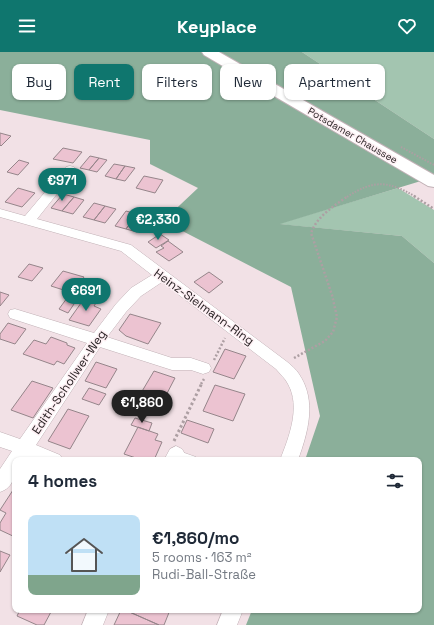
<!DOCTYPE html>
<html lang="en">
<head>
<meta charset="utf-8">
<style>
	:root { --surface:#fff; --page:#f2f2f3; --text:#1f2937; --muted:#747a83; --accent:#0f766e }
	body { margin:0; font-family:"Space Grotesk",sans-serif; background:var(--page); color:var(--text); height:100vh; display:flex; flex-direction:column; font-size:15px; white-space:nowrap }
	* { box-sizing:border-box; margin:0 }
	p { font-size:13px; color:var(--muted) }
	.icon { flex:none; width:22px; height:22px; fill:none; stroke:currentColor; stroke-width:2; stroke-linecap:round; stroke-linejoin:round }
	.map { position:relative; flex:1; overflow:hidden }
	.drawer { position:absolute; left:12px; top:405px; width:410px; height:156px; display:flex; flex-direction:column; background:var(--surface); border-radius:8px; box-shadow:0 1px 3px #0004 }
	.drawer>* { flex:none }
	.hud { position:absolute; left:12px; top:12px; width:410px; height:36px; display:flex; gap:8px }
	.price { position:absolute; translate:-50% -34px; padding:0 9px; border-radius:14px; background:var(--accent); color:#fff; font-size:13px; line-height:26px; filter:drop-shadow(0 1px 2px #0008) }
	.price::after { content:''; position:absolute; left:50%; top:24px; width:12px; height:9px; margin-left:-6px; background:inherit; clip-path:polygon(0 0,100% 0,50% 100%) }
	.price.selected { background:#222; color:#fff }
	ul { padding:0; list-style:none }
	li { display:flex; align-items:center; gap:12px; height:100px; padding:0 16px }
	li span { display:grid; place-items:center; flex:none; width:112px; height:80px; border-radius:8px; color:#555 }
	li>.icon { margin-inline-start:auto }
	span .icon { width:48px; height:48px; fill:#fffc; stroke-width:1 }
	li b { font-size:17px }
	h2 { display:flex; justify-content:space-between; align-items:center; height:48px; padding:0 16px; font-size:17px }
	.tag { padding:0 14px; border-radius:8px; background:var(--surface); box-shadow:0 1px 3px #0004; font-size:14px; line-height:36px }
	.tag.selected { background:var(--accent); color:#fff }
	header { display:flex; justify-content:space-between; align-items:center; height:52px; padding:0 16px; background:var(--accent); color:#fff; font-size:18px; font-weight:700 }
	.map>svg:first-child { display:block }
	.green { fill:#a3c5b0 }
	.forest { fill:#8baf9a }
	.building { fill:#ecc3d1; stroke:#95858a }
	.lines { fill:none; stroke-linecap:round; stroke-linejoin:round }
	.lane-casing { stroke:#c1b1b6; stroke-width:1 }
	.street-casing { stroke:#c1b1b6; stroke-width:1 }
	.primary-casing { stroke:#c1b1b6; stroke-width:2 }
	.path-far2 { stroke:#ad9fa3; stroke-width:2; stroke-dasharray:1.5 1.5; stroke-linecap:butt }
	.path-far1 { stroke:#ad9fa3; stroke-width:2.5; stroke-dasharray:2 2; stroke-linecap:butt }
	.path { stroke:#ad9fa3; stroke-width:3; stroke-dasharray:2.5 2.5; stroke-linecap:butt }
	.lane { fill:#fff; fill-rule:evenodd }
	.street { fill:#fff; fill-rule:evenodd }
	.primary { fill:#fff; fill-rule:evenodd }
	.labels { text-anchor:middle; stroke-width:3; stroke-linejoin:round; paint-order:stroke }
	.far-street-label { font-size:10px; fill:#221c1e; stroke:#fdeff3 }
	.street-label { font-size:12px; fill:#221c1e; stroke:#fdeff3 }
</style>
</head>
<body>
<header><svg class="icon" aria-label="menu" viewBox="0 0 24 24"><path d="M4 6h16M4 12h16M4 18h16"/></svg>Keyplace<svg class="icon" aria-label="heart" viewBox="0 0 24 24"><path d="M12 20l-8-8c-3-5 5-10 8-4 3-6 11-1 8 4z"/></svg></header>
<div class="map">
<svg width="434" height="573" viewBox="0 0 434 573">
	<rect width="100%" height="100%" fill="#f2e1e6"/>
	<path class="green" d="M 302,0 L 434,0 L 434,87 Z
		M 398,136 L 434,158 L 434,211 L 402,184 L 278,172 Z"/>
	<path class="forest" d="M 0,0 L 302,0 L 434,87 L 434,125 L 280,172 L 402,184 L 434,211 L 434,573 L 246,573 L 252,558 L 419,558 L 419,408 L 305,408 L 320,364 L 291,235 L 163,169 L 198,136 L 150,112 L 150,88 L 0,58 Z"/>
	<path class="building" d="M 0,81 L 11,84 L 1,94 L 0,93 Z
		M 63,96 L 82,100 L 73,111 L 53,107 Z
		M 90,104 L 99,106 L 89,118 L 80,116 Z
		M 99,106 L 107,108 L 97,120 L 89,118 Z
		M 19,108 L 29,111 L 18,123 L 7,120 Z
		M 114,112 L 125,114 L 116,127 L 105,124 Z
		M 125,114 L 135,116 L 125,129 L 116,127 Z
		M 144,124 L 163,128 L 155,141 L 136,136 Z
		M 18,136 L 35,141 L 22,155 L 5,150 Z
		M 63,142 L 74,145 L 62,159 L 51,156 Z
		M 74,145 L 84,148 L 73,162 L 62,159 Z
		M 94,151 L 105,154 L 94,168 L 83,165 Z
		M 105,154 L 116,157 L 105,171 L 94,168 Z
		M 126,159 L 137,162 L 126,177 L 115,174 Z
		M 137,162 L 148,165 L 137,180 L 126,177 Z
		M 160,182 L 169,188 L 156,196 L 148,190 Z
		M 168,189 L 183,200 L 169,209 L 156,200 L 164,196 L 161,194 Z
		M 29,212 L 43,216 L 32,229 L 18,225 Z
		M 63,219 L 84,225 L 73,241 L 51,234 Z
		M 209,220 L 223,230 L 209,241 L 194,230 Z
		M 0,240 L 9,243 L 0,254 Z
		M 86,244 L 98,248 L 94,254 L 101,257 L 89,274 L 69,268 Z
		M 67,246 L 76,249 L 68,261 L 59,257 Z
		M 130,262 L 161,271 L 148,292 L 126,284 L 119,278 Z
		M 8,271 L 26,277 L 15,292 L 0,287 L 0,282 Z
		M 51,285 L 67,291 L 67,293 L 75,296 L 64,312 L 57,309 L 54,313 L 23,302 L 34,288 L 46,292 Z
		M 225,297 L 246,304 L 234,327 L 213,320 Z
		M 96,310 L 117,317 L 106,336 L 85,329 Z
		M 154,319 L 175,326 L 163,349 L 141,341 Z
		M 32,329 L 53,336 L 33,366 L 11,358 Z
		M 215,333 L 245,342 L 233,369 L 203,359 Z
		M 89,336 L 106,342 L 99,353 L 82,347 Z
		M 68,357 L 89,364 L 70,397 L 48,389 Z
		M 135,366 L 152,371 L 149,379 L 131,373 Z
		M 187,368 L 214,377 L 208,391 L 181,381 Z
		M 138,375 L 158,382 L 155,388 L 162,390 L 154,408 L 142,408 L 124,402 Z
		M 15,435 L 15,485 L 0,478 L 0,471 L 6,461 L 0,458 Z
		M 0,499 L 10,503 L 0,520 Z
		M 20,558 L 52,558 L 44,573 L 37,573 L 17,564 Z
		M 121,558 L 125,558 L 159,573 L 114,573 Z
		M 125,558 L 170,558 L 164,573 L 159,573 Z"/>
	<g class="lines">
		<defs>
			<path id="lane" d="M 176,398 L 196,405 L 197,408 L 183,408 L 173,405 L 172,402 L 173,399 Z"/>
			<path id="street" d="M 70,114 L 74,115 L 76,118 L 37,167 L 131,193 L 286,309 C 291,313 296,317 299,322 C 317,349 308,380 298,408 L 280,408 C 289,385 301,355 288,332 C 285,326 280,322 276,317 L 162,230 L 141,244 L 126,260 L 107,285 L 172,306 L 191,306 L 209,312 L 211,316 L 209,320 L 203,322 L 191,318 L 172,318 L 100,295 L 36,393 L 60,403 L 63,408 L 34,408 L 27,405 L 26,408 L 15,408 C 15,422 15,435 0,440 L 0,417 L 12,399 L 0,395 L 0,380 L 20,387 L 87,291 L 10,266 L 8,262 L 10,258 L 15,257 L 94,281 L 116,252 L 131,236 L 152,223 L 121,199 L 0,165 L 0,157 L 25,164 L 66,115 Z
				M 176,394 L 182,397 L 185,402 L 182,408 L 164,408 L 170,397 Z
				M 88,558 L 109,558 L 103,573 L 82,573 Z
				M 223,558 L 243,558 L 237,573 L 217,573 Z"/>
			<path id="primary" d="M 202,0 L 219,0 L 434,123 L 434,135 L 428,134 L 204,3 Z"/>
		</defs>
		<use href="#lane" class="lane-casing"/>
		<use href="#street" class="street-casing"/>
		<use href="#primary" class="primary-casing"/>
		<path class="path-far2" d="M 401,95 L 434,113
			M 347,145 C 374,127 389,129 416,145"/>
		<path class="path-far1" d="M 414,144 L 434,157
			M 294,306 L 325,289 L 333,280 L 337,265 L 332,243 L 311,181 C 317,164 334,154 348,144
			M 214,308 L 225,286
			M 201,332 L 204,327"/>
		<path class="path" d="M 174,389 L 202,331"/>
		<use href="#lane" class="lane"/>
		<use href="#street" class="street"/>
		<use href="#primary" class="primary"/>
	</g>
	<g class="labels">
		<g class="far-street-label">
			<text transform="translate(353 83) rotate(30)" y="4">Potsdamer Chaussee</text>
		</g>
		<g class="street-label">
			<text transform="translate(204 255) rotate(36)" y="4">Heinz-Sielmann-Ring</text>
			<text transform="translate(69 330) rotate(-56)" y="4">Edith-Schollwer-Weg</text>
		</g>
	</g>
</svg>
<b class="price" style="left:62px;top:150px">€971</b>
<b class="price" style="left:158px;top:189px">€2,330</b>
<b class="price" style="left:86px;top:260px">€691</b>
<b class="price selected" style="left:142px;top:372px">€1,860</b>
<div class="hud">
<a class="tag">Buy</a>
<a class="tag selected">Rent</a>
<a class="tag">Filters</a>
<a class="tag">New</a>
<a class="tag">Apartment</a>
</div>
<section class="drawer">
<h2>4 homes<svg class="icon" aria-label="filters" viewBox="0 0 24 24"><path d="M4 7h16M4 17h16"/><circle cx="9" cy="7" r="2"/><circle cx="15" cy="17" r="2"/></svg></h2>
<ul>
<li><span style="background:linear-gradient(#bfe0f5 75%,#7fa58c 0)"><svg class="icon" aria-label="home" viewBox="0 0 24 24"><path d="M3 11l9-7 9 7M6 9v11h12V9"/></svg></span><div><b>€1,860/mo</b><p>5 rooms · 163 m²</p><p>Rudi-Ball-Straße</p></div></li>
</ul>
</section>
</div>
</body>
</html>
